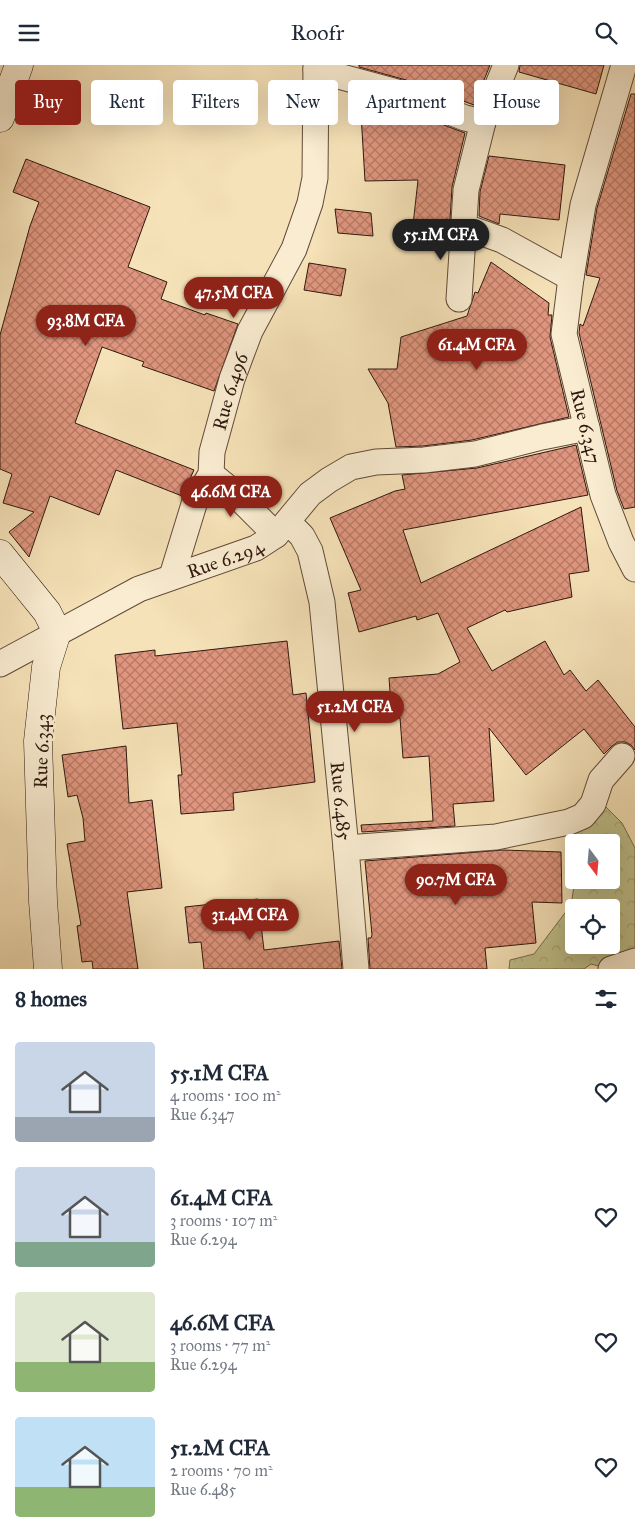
<!DOCTYPE html>
<html lang="en">
<head>
<meta charset="utf-8">
<style>
	:root { --surface:#fff; --page:#f2f2f3; --text:#1f2937; --muted:#747a83; --accent:#8f2418 }
	body { margin:0; font-family:"IM FELL Great Primer",serif; background:var(--page); color:var(--text); height:100vh; display:flex; flex-direction:column; font-size:19px; white-space:nowrap }
	* { box-sizing:border-box; margin:0 }
	p { font-size:16px; color:var(--muted) }
	.icon { flex:none; width:28px; height:28px; fill:none; stroke:currentColor; stroke-width:2; stroke-linecap:round; stroke-linejoin:round }
	.map { position:relative; height:904px; overflow:hidden }
	.sheet { display:flex; flex-direction:column; background:var(--surface); flex:1 }
	.sheet>* { flex:none }
	.banner { position:absolute; left:15px; top:15px; width:605px; height:45px; display:flex; gap:10px }
	.needle { width:32px; rotate:164deg }
	.buttons { position:absolute; left:565px; top:769px; display:grid; gap:10px }
	.buttons a { display:grid; place-items:center; width:55px; height:55px; border-radius:5px; background:var(--surface); box-shadow:0 5px 20px #0002; font-size:25px }
	.price { position:absolute; translate:-50% -42px; padding:0 11px; border-radius:18px; background:var(--accent); color:#fff; font-size:16px; line-height:32px; filter:drop-shadow(0 1px 2px #0008) }
	.price::after { content:''; position:absolute; left:50%; top:30px; width:15px; height:11px; margin-left:-8px; background:inherit; clip-path:polygon(0 0,100% 0,50% 100%) }
	.price.active { background:#222; color:#fff }
	ul { padding:0; list-style:none }
	li { display:flex; align-items:center; gap:15px; height:125px; padding:0 15px }
	li span { display:grid; place-items:center; flex:none; width:140px; height:100px; border-radius:5px; color:#555 }
	li>.icon { margin-inline-start:auto }
	span .icon { width:60px; height:60px; fill:#fffc; stroke-width:1 }
	li b { font-size:21px }
	h2 { display:flex; justify-content:space-between; align-items:center; height:60px; padding:0 15px; font-size:21px }
	.pill { padding:0 18px; border-radius:5px; background:var(--surface); box-shadow:0 5px 20px #0002; font-size:18px; line-height:45px }
	.pill.active { background:var(--accent); color:#fff }
	header { display:flex; justify-content:space-between; align-items:center; height:65px; padding:0 15px; background:var(--surface); font-size:22px; font-weight:600 }
	.map>svg:first-child { display:block }
	.forest { fill:url(#forest-crowns); stroke:#786d4e; fill-rule:evenodd }
	.building { fill:url(#building-cross-hatch); stroke:#2f180f }
	.lines { fill:none; stroke-linecap:round; stroke-linejoin:round }
	.street-casing { stroke:#614a39; stroke-width:27 }
	.secondary-casing { stroke:#2f180f; stroke-width:29 }
	.street { stroke:#f9ecd1; stroke-width:25 }
	.secondary { stroke:#f9ecd1; stroke-width:28 }
	.labels { text-anchor:middle; stroke-width:5; stroke-linejoin:round; paint-order:stroke }
	.street-label { font-size:19px; fill:#2f180f; stroke:#f9ecd1 }
</style>
</head>
<body>
<header><svg class="icon" aria-label="menu" viewBox="0 0 24 24"><path d="M4 6h16M4 12h16M4 18h16"/></svg>Roofr<svg class="icon" aria-label="search" viewBox="0 0 24 24"><circle cx="10" cy="10" r="6"/><path d="M15 15l6 6"/></svg></header>
<div class="map">
<svg width="635" height="904" viewBox="0 0 635 904">
	<defs>
		<pattern id="forest-crowns" width="20" height="18" patternUnits="userSpaceOnUse" patternTransform="scale(1.25)"><rect width="20" height="18" fill="#c0c28c"/><path d="M2 6a3 3 0 1 1 6 0M12 15a3 3 0 1 1 6 0" fill="none" stroke="#a5a678"/></pattern>
		<pattern id="building-cross-hatch" width="8" height="8" patternUnits="userSpaceOnUse" patternTransform="scale(1.25)"><rect width="8" height="8" fill="#e0967e"/><path d="M0 0l8 8M0 8l8-8" fill="none" stroke="#b67966"/></pattern>
	</defs>
	<rect width="100%" height="100%" fill="#f6e2b8"/>
	<filter id="stains"><feTurbulence type="fractalNoise" baseFrequency=".004" numOctaves="4"/><feColorMatrix values="0 0 0 0 .2 0 0 0 0 .09 0 0 0 0 .02 0 0 0 .5 -.17"/></filter>
	<radialGradient id="worn" r=".72"><stop offset=".6" stop-color="#630" stop-opacity="0"/><stop offset="1" stop-color="#630" stop-opacity=".3"/></radialGradient>
	<path class="forest" d="M 605,741 L 622,758 L 635,783 L 635,904 L 603,902 L 591,899 L 584,904 L 509,904 L 510,895 L 534,889 L 571,840 L 575,815 L 611,815 L 611,778 L 574,777 L 573,751 ZM 574,842 L 611,842 L 611,880 L 574,880 Z"/>
	<path class="building" d="M 359,0 L 490,0 L 474,40 L 406,15 L 359,2 Z
		M 520,0 L 604,0 L 596,29 L 519,7 Z
		M 631,29 L 635,29 L 635,442 L 624,444 L 617,426 L 579,268 L 580,259 L 583,261 L 600,213 L 586,210 L 597,143 Z
		M 360,32 L 396,42 L 465,68 L 452,122 L 450,155 L 446,154 L 446,162 L 413,160 L 418,115 L 365,116 Z
		M 489,91 L 565,100 L 559,155 L 500,149 L 499,159 L 479,151 L 480,127 Z
		M 26,94 L 150,142 L 128,202 L 167,217 L 161,234 L 205,250 L 206,248 L 238,259 L 214,326 L 142,301 L 144,297 L 102,282 L 75,358 L 194,405 L 182,431 L 116,405 L 99,450 L 50,431 L 29,492 L 9,467 L 34,447 L 3,438 L 12,409 L 0,404 L 0,270 L 30,161 L 39,137 L 13,127 Z
		M 335,144 L 371,148 L 373,171 L 338,168 Z
		M 491,197 L 549,238 L 548,250 L 552,250 L 550,272 L 569,352 L 472,375 L 423,381 L 396,382 L 388,338 L 368,304 L 397,304 L 401,272 L 467,251 L 475,227 L 478,228 Z
		M 309,198 L 346,204 L 341,231 L 304,225 Z
		M 576,380 L 588,430 L 403,465 L 421,518 L 581,442 L 589,506 L 569,509 L 572,532 L 507,547 L 505,545 L 467,563 L 492,606 L 545,576 L 564,610 L 570,605 L 586,626 L 598,615 L 635,662 L 635,685 L 631,680 L 625,677 L 618,677 L 612,681 L 604,689 L 584,664 L 526,710 L 489,663 L 494,736 L 453,739 L 455,761 L 362,767 L 361,760 L 433,756 L 429,691 L 403,693 L 400,653 L 392,654 L 389,613 L 438,609 L 460,597 L 438,548 L 417,555 L 416,551 L 359,567 L 348,528 L 361,525 L 330,453 L 395,426 L 405,424 L 402,410 L 477,403 Z
		M 287,576 L 293,630 L 306,628 L 315,717 L 233,728 L 234,745 L 181,749 L 178,710 L 182,710 L 177,658 L 123,664 L 115,590 L 155,585 L 155,591 Z
		M 126,681 L 129,738 L 152,735 L 162,823 L 127,827 L 138,904 L 93,904 L 92,896 L 82,897 L 77,861 L 81,860 L 67,779 L 85,776 L 83,753 L 77,730 L 68,732 L 62,690 Z
		M 503,785 L 561,787 L 562,838 L 532,837 L 536,878 L 485,883 L 487,904 L 370,904 L 368,873 L 371,873 L 372,870 L 365,796 Z
		M 258,834 L 264,885 L 339,876 L 342,904 L 204,904 L 201,877 L 189,878 L 185,842 Z"/>
	<g class="lines">
		<defs>
			<g id="street">
				<path id="s1" d="M 624,0 L 583,140 L 571,213 L 564,269 L 603,430 L 621,477 L 635,504"/>
				<path d="M 316,5 L 401,28 L 465,53 L 483,57"/>
				<path d="M 463,161 L 502,175 L 571,213"/>
				<path d="M 459,234 L 466,125 L 483,57 L 506,0"/>
				<path d="M 211,409 L 233,427 L 276,470"/>
				<path id="s2" d="M 288,457 L 302,471 L 310,486 L 322,537 L 346,783 L 356,904"/>
				<path id="s3" d="M 172,511 L 195,436 L 211,409 L 212,387 L 232,314 L 250,266 L 294,184 L 310,138 L 315,113 L 316,0"/>
				<path id="s4" d="M 0,599 L 139,524 L 256,483 L 276,470 L 310,429 L 329,415 L 351,402 L 376,397 L 424,395 L 475,389 L 542,372 L 587,363"/>
				<path d="M 346,783 L 496,772 L 569,757 L 583,751 L 593,739 L 601,715 L 622,691"/>
				<path d="M 611,904 L 635,896"/>
			</g>
			<path id="secondary" d="M 0,53 L 19,0
				M 0,489 L 47,547 L 57,567 L 46,602 L 38,676 L 43,836 L 48,904"/>
		</defs>
		<use href="#street" class="street-casing"/>
		<use href="#secondary" class="secondary-casing"/>
		<use href="#street" class="street"/>
		<use href="#secondary" class="secondary"/>
	</g>
	<g class="labels">
		<g class="street-label">
			<text dy="7" stroke="none"><textPath href="#s3" startOffset="195">Rue 6.496</textPath></text>
			<text dy="7" stroke="none"><textPath href="#s1" startOffset="371">Rue 6.347</textPath></text>
			<text dy="7" stroke="none"><textPath href="#s4" startOffset="249">Rue 6.294</textPath></text>
			<text transform="translate(41 686) rotate(-88)" y="7">Rue 6.343</text>
			<text dy="7" stroke="none"><textPath href="#s2" startOffset="289">Rue 6.485</textPath></text>
		</g>
	</g>
	<rect width="100%" height="100%" filter="url(#stains)"/>
	<rect width="100%" height="100%" fill="url(#worn)"/>
</svg>
<div class="buttons">
<a><svg class="needle" viewBox="-14 -14 28 28"><path d="M0-13l5 13h-10z" fill="#e53935"/><path d="M0 13l5-13h-10z" fill="#747a83"/></svg></a>
<a><svg class="icon" aria-label="locate" viewBox="0 0 24 24"><circle cx="12" cy="12" r="6"/><path d="M12 2v4M12 18v4M2 12h4M18 12h4"/></svg></a>
</div>
<b class="price active" style="left:441px;top:196px">55.1M CFA</b>
<b class="price" style="left:234px;top:254px">47.5M CFA</b>
<b class="price" style="left:86px;top:282px">93.8M CFA</b>
<b class="price" style="left:477px;top:306px">61.4M CFA</b>
<b class="price" style="left:231px;top:453px">46.6M CFA</b>
<b class="price" style="left:355px;top:668px">51.2M CFA</b>
<b class="price" style="left:456px;top:841px">90.7M CFA</b>
<b class="price" style="left:250px;top:876px">31.4M CFA</b>
<div class="banner">
<a class="pill active">Buy</a>
<a class="pill">Rent</a>
<a class="pill">Filters</a>
<a class="pill">New</a>
<a class="pill">Apartment</a>
<a class="pill">House</a>
</div>
</div>
<section class="sheet">
<h2>8 homes<svg class="icon" aria-label="filters" viewBox="0 0 24 24"><path d="M4 7h16M4 17h16"/><circle cx="9" cy="7" r="2"/><circle cx="15" cy="17" r="2"/></svg></h2>
<ul>
<li><span style="background:linear-gradient(#c9d6e8 75%,#9aa5b1 0)"><svg class="icon" aria-label="home" viewBox="0 0 24 24"><path d="M3 11l9-7 9 7M6 9v11h12V9"/></svg></span><div><b>55.1M CFA</b><p>4 rooms · 100 m²</p><p>Rue 6.347</p></div><svg class="icon" aria-label="heart" viewBox="0 0 24 24"><path d="M12 20l-8-8c-3-5 5-10 8-4 3-6 11-1 8 4z"/></svg></li>
<li><span style="background:linear-gradient(#c9d6e8 75%,#7fa58c 0)"><svg class="icon" aria-label="home" viewBox="0 0 24 24"><path d="M3 11l9-7 9 7M6 9v11h12V9"/></svg></span><div><b>61.4M CFA</b><p>3 rooms · 107 m²</p><p>Rue 6.294</p></div><svg class="icon" aria-label="heart" viewBox="0 0 24 24"><path d="M12 20l-8-8c-3-5 5-10 8-4 3-6 11-1 8 4z"/></svg></li>
<li><span style="background:linear-gradient(#dfe7d0 70%,#8fb573 0)"><svg class="icon" aria-label="home" viewBox="0 0 24 24"><path d="M3 11l9-7 9 7M6 9v11h12V9"/></svg></span><div><b>46.6M CFA</b><p>3 rooms · 77 m²</p><p>Rue 6.294</p></div><svg class="icon" aria-label="heart" viewBox="0 0 24 24"><path d="M12 20l-8-8c-3-5 5-10 8-4 3-6 11-1 8 4z"/></svg></li>
<li><span style="background:linear-gradient(#bfe0f5 70%,#8fb573 0)"><svg class="icon" aria-label="home" viewBox="0 0 24 24"><path d="M3 11l9-7 9 7M6 9v11h12V9"/></svg></span><div><b>51.2M CFA</b><p>2 rooms · 70 m²</p><p>Rue 6.485</p></div><svg class="icon" aria-label="heart" viewBox="0 0 24 24"><path d="M12 20l-8-8c-3-5 5-10 8-4 3-6 11-1 8 4z"/></svg></li>
</ul>
</section>
</body>
</html>
